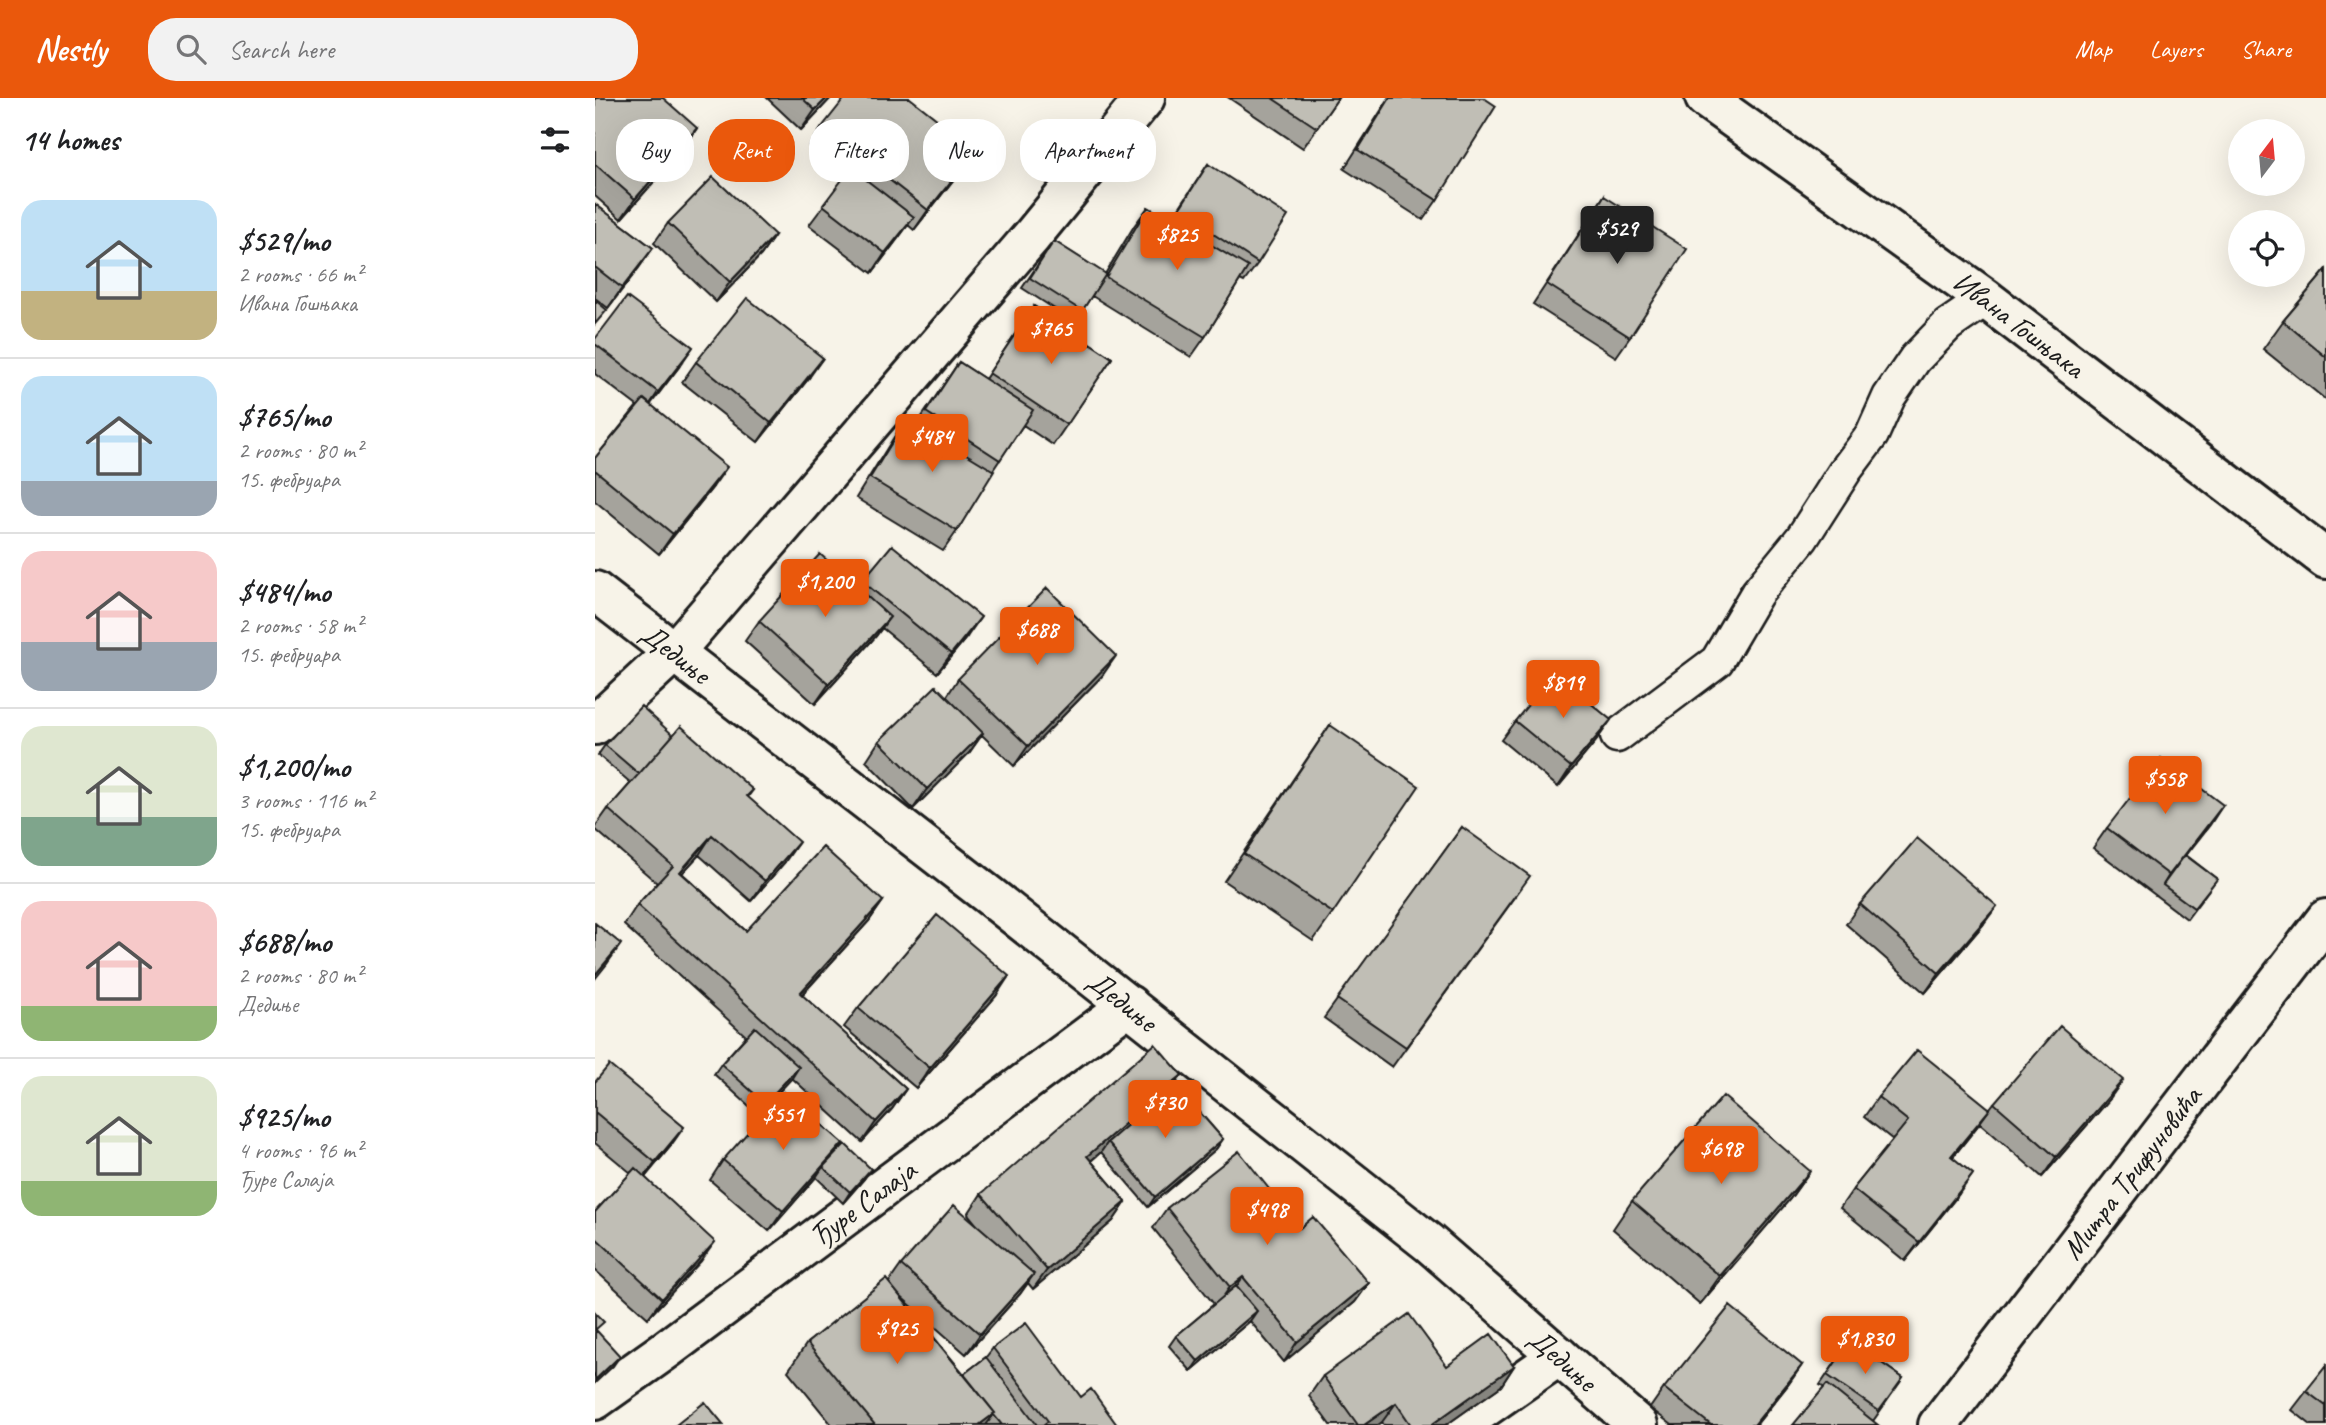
<!DOCTYPE html>
<html lang="en">
<head>
<meta charset="utf-8">
<style>
	:root { --surface:#fff; --page:#f2f2f2; --text:#202124; --muted:#757577; --line:#e0e0e0; --accent:#ea580c }
	body { margin:0; font-family:Caveat,sans-serif; background:var(--page); color:var(--text); height:100vh; display:flex; flex-direction:column; font-size:26px; white-space:nowrap }
	* { box-sizing:border-box; margin:0 }
	p { font-size:23px; color:var(--muted) }
	.icon { flex:none; width:38px; height:38px; fill:none; stroke:currentColor; stroke-width:2; stroke-linecap:round; stroke-linejoin:round }
	.map { position:relative; flex:1; overflow:hidden }
	.side { display:flex; flex-direction:column; background:var(--surface); width:595px }
	.side>* { flex:none }
	.hud { position:absolute; left:21px; top:21px; width:665px; height:63px; display:flex; gap:14px }
	.needle { width:46px; rotate:16deg }
	.buttons { position:absolute; left:1633px; top:21px; display:grid; gap:14px }
	.buttons a { display:grid; place-items:center; width:77px; height:77px; border-radius:50%; background:var(--surface); box-shadow:0 7px 28px #0002; font-size:35px }
	.price { position:absolute; translate:-50% -60px; padding:0 16px; border-radius:7px; background:var(--accent); color:#fff; font-size:23px; line-height:46px; filter:drop-shadow(0 2px 4px #0008) }
	.price::after { content:''; position:absolute; left:50%; top:42px; width:21px; height:16px; margin-left:-10px; background:inherit; clip-path:polygon(0 0,100% 0,50% 100%) }
	.price.selected { background:#222; color:#fff }
	ul { padding:0; list-style:none }
	li { display:flex; align-items:center; gap:21px; height:175px; padding:0 21px }
	li+li { border-top:2px solid var(--line) }
	li span { display:grid; place-items:center; flex:none; width:196px; height:140px; border-radius:21px; color:#555 }
	li>.icon { margin-inline-start:auto }
	span .icon { width:84px; height:84px; fill:#fffc; stroke-width:1 }
	li b { font-size:30px }
	h2 { display:flex; justify-content:space-between; align-items:center; height:84px; padding:0 21px; font-size:30px }
	.pill { padding:0 24px; border-radius:28px; background:var(--surface); box-shadow:0 7px 28px #0002; font-size:24px; line-height:63px }
	.pill.selected { background:var(--accent); color:#fff }
	header { display:flex; align-items:center; gap:42px; box-sizing:border-box; height:98px; padding:0 35px; background:var(--accent); color:#fff }
	header strong { font-size:33px }
	nav { display:flex; gap:38px; margin-inline-start:auto; font-size:24px }
	.search { width:490px; height:63px; background:var(--page); display:flex; align-items:center; gap:18px; box-sizing:border-box; padding:0 24px; border-radius:28px; color:var(--muted); font-size:26px }
	main { display:flex; flex:1; min-height:0 }
	.map>svg:first-child { display:block }
	.lines { fill:none; stroke-linecap:round; stroke-linejoin:round }
	.service-casing { stroke:#1c1c1c; stroke-width:37 }
	.minor-casing { stroke:#1c1c1c; stroke-width:44 }
	.service { stroke:#f7f3e8; stroke-width:32 }
	.minor { stroke:#f7f3e8; stroke-width:38 }
	.wall { fill:#a5a39c; stroke:#1c1c1c; stroke-width:2 }
	.shaded-wall { fill:#86857f; stroke:#1c1c1c; stroke-width:2 }
	.building { fill:#c0beb5; stroke:#1c1c1c; stroke-width:2 }
	.labels { text-anchor:middle; stroke-width:7; stroke-linejoin:round; paint-order:stroke }
	.street-label { font-size:30px; fill:#1c1c1c; stroke:#f7f3e8 }
</style>
</head>
<body>
<header>
<strong>Nestly</strong>
<div class="search"><svg class="icon" aria-label="search" viewBox="0 0 24 24"><circle cx="10" cy="10" r="6"/><path d="M15 15l6 6"/></svg>Search here</div>
<nav><a>Map</a><a>Layers</a><a>Share</a></nav>
</header>
<main>
<section class="side">
<h2>14 homes<svg class="icon" aria-label="filters" viewBox="0 0 24 24"><path d="M4 7h16M4 17h16"/><circle cx="9" cy="7" r="2"/><circle cx="15" cy="17" r="2"/></svg></h2>
<ul>
<li><span style="background:linear-gradient(#bfe0f5 65%,#c2b280 0)"><svg class="icon" aria-label="home" viewBox="0 0 24 24"><path d="M3 11l9-7 9 7M6 9v11h12V9"/></svg></span><div><b>$529/mo</b><p>2 rooms · 66 m²</p><p>Ивана Гошњака</p></div></li>
<li><span style="background:linear-gradient(#bfe0f5 75%,#9aa5b1 0)"><svg class="icon" aria-label="home" viewBox="0 0 24 24"><path d="M3 11l9-7 9 7M6 9v11h12V9"/></svg></span><div><b>$765/mo</b><p>2 rooms · 80 m²</p><p>15. фебруара</p></div></li>
<li><span style="background:linear-gradient(#f6c9c9 65%,#9aa5b1 0)"><svg class="icon" aria-label="home" viewBox="0 0 24 24"><path d="M3 11l9-7 9 7M6 9v11h12V9"/></svg></span><div><b>$484/mo</b><p>2 rooms · 58 m²</p><p>15. фебруара</p></div></li>
<li><span style="background:linear-gradient(#dfe7d0 65%,#7fa58c 0)"><svg class="icon" aria-label="home" viewBox="0 0 24 24"><path d="M3 11l9-7 9 7M6 9v11h12V9"/></svg></span><div><b>$1,200/mo</b><p>3 rooms · 116 m²</p><p>15. фебруара</p></div></li>
<li><span style="background:linear-gradient(#f6c9c9 75%,#8fb573 0)"><svg class="icon" aria-label="home" viewBox="0 0 24 24"><path d="M3 11l9-7 9 7M6 9v11h12V9"/></svg></span><div><b>$688/mo</b><p>2 rooms · 80 m²</p><p>Дедиње</p></div></li>
<li><span style="background:linear-gradient(#dfe7d0 75%,#8fb573 0)"><svg class="icon" aria-label="home" viewBox="0 0 24 24"><path d="M3 11l9-7 9 7M6 9v11h12V9"/></svg></span><div><b>$925/mo</b><p>4 rooms · 96 m²</p><p>Ђуре Салаја</p></div></li>
</ul>
</section>
<div class="map">
<svg width="1731" height="1327" viewBox="0 0 1731 1327">
	<rect width="100%" height="100%" fill="#f7f3e8"/>
	<filter id="ink" filterUnits="userSpaceOnUse"><feTurbulence type="fractalNoise" baseFrequency=".0143" numOctaves="2"/><feDisplacementMap in="SourceGraphic" scale="14" xChannelSelector="R" yChannelSelector="G"/><feConvolveMatrix kernelMatrix="1 2 1 2 8 2 1 2 1" color-interpolation-filters="sRGB"/></filter>
	<g filter="url(#ink)">
		<g class="lines">
			<defs>
				<path id="service" d="M 1022,638 L 1122,563 L 1162,495 L 1207,440 L 1250,373 L 1277,337 L 1294,299 L 1320,261 L 1353,227 L 1391,201"/>
				<g id="minor">
					<path id="s1" d="M 1110,0 L 1391,201 L 1731,461"/>
					<path id="s2" d="M 0,493 L 396,799 L 834,1145 L 1043,1327"/>
					<path d="M 0,627 L 79,554 L 437,138 L 550,0"/>
					<path id="s3" d="M 0,1302 L 72,1251 L 534,907"/>
					<path d="M 865,1327 L 964,1258"/>
					<path id="s4" d="M 1343,1327 L 1731,821"/>
				</g>
			</defs>
			<use href="#service" class="service-casing"/>
			<use href="#minor" class="minor-casing"/>
			<use href="#service" class="service"/>
			<use href="#minor" class="minor"/>
		</g>
		<path class="wall" d="M 0,0 L 102,30 L 89,50 L 26,121 L 0,98 Z
			M 172,0 L 236,0 L 206,32 Z
			M 634,0 L 743,0 L 708,50 Z
			M 794,0 L 889,0 L 842,102 L 828,122 L 749,71 Z
			M 227,29 L 381,52 L 367,71 L 319,132 L 313,127 L 277,175 L 214,127 L 251,78 L 214,49 Z
			M 613,66 L 663,165 L 649,184 L 645,182 L 610,239 L 596,259 L 497,198 L 499,194 L 480,224 L 427,190 L 459,143 L 510,176 L 539,128 L 553,109 L 576,122 Z
			M 1009,98 L 1035,239 L 1021,259 L 938,206 Z
			M 0,106 L 58,150 L 13,210 L 0,200 Z
			M 73,125 L 180,137 L 166,157 L 121,204 L 59,145 Z
			M 1731,172 L 1731,302 L 1668,251 L 1688,223 Z
			M 439,208 L 517,260 L 458,347 L 428,327 L 398,372 L 362,433 L 348,453 L 261,400 L 299,339 L 312,320 L 322,326 L 364,264 L 390,281 Z
			M 0,241 L 84,269 L 55,306 L 118,389 L 64,456 L 0,403 L 0,360 L 42,308 L 0,276 Z
			M 101,264 L 214,280 L 163,344 L 87,284 Z
			M 267,483 L 372,539 L 342,575 L 287,530 L 281,538 L 220,606 L 150,543 L 164,523 L 263,490 Z
			M 507,578 L 419,668 L 387,637 L 374,655 L 318,711 L 271,663 L 284,643 L 352,598 L 363,581 Z
			M 920,623 L 1002,642 L 963,689 L 906,642 Z
			M 735,627 L 738,815 L 718,843 L 629,783 Z
			M 78,637 L 158,692 L 153,699 L 190,764 L 156,803 L 104,757 L 87,775 L 151,833 L 288,803 L 274,823 L 207,897 L 311,991 L 297,1011 L 267,1044 L 197,980 L 163,1016 L 119,976 L 126,966 L 151,938 L 29,827 L 42,807 L 62,785 L 0,731 L 0,729 L 13,711 L 36,685 L 3,657 L 10,647 Z
			M 1628,707 L 1591,757 L 1622,781 L 1592,821 L 1498,750 L 1512,730 Z
			M 867,729 L 921,798 L 797,969 L 729,920 Z
			M 1265,806 L 1388,827 L 1330,895 L 1251,826 Z
			M 401,898 L 321,990 L 249,929 L 263,910 Z
			M 0,984 L 75,1049 L 50,1079 L 106,1163 L 53,1220 L 0,1172 L 0,1114 L 36,1075 L 0,1045 Z
			M 580,986 L 628,1041 L 621,1051 L 553,1109 L 506,1054 L 496,1063 L 531,1104 L 518,1123 L 438,1191 L 433,1185 L 425,1196 L 371,1256 L 304,1197 L 369,1276 L 391,1259 L 398,1250 L 486,1299 L 522,1327 L 237,1327 L 193,1273 L 212,1245 L 294,1184 L 306,1167 L 382,1127 L 373,1116 L 386,1096 Z
			M 1283,999 L 1395,1010 L 1399,1005 L 1514,1002 L 1447,1079 L 1385,1025 L 1358,1059 L 1364,1096 L 1310,1163 L 1245,1110 L 1258,1091 L 1298,1042 L 1269,1019 Z
			M 248,1045 L 238,1059 L 276,1071 L 269,1081 L 248,1105 L 221,1079 L 222,1078 L 174,1133 L 115,1082 L 128,1062 Z
			M 1215,1073 L 1195,1101 L 1105,1206 L 1018,1131 L 1037,1103 Z
			M 572,1110 L 705,1130 L 774,1185 L 760,1204 L 689,1264 L 655,1223 L 596,1273 L 574,1248 L 581,1238 L 619,1206 L 558,1130 Z
			M 1255,1243 L 1308,1280 L 1278,1323 L 1225,1287 Z
			M 1207,1267 L 1193,1287 L 1161,1327 L 1077,1327 L 1055,1310 L 1069,1290 Z
			M 852,1268 L 919,1268 L 906,1288 L 851,1327 L 789,1327 L 787,1324 L 783,1327 L 735,1327 L 714,1298 L 728,1278 Z
			M 1731,1268 L 1731,1327 L 1716,1327 L 1697,1312 Z"/>
		<path class="shaded-wall" d="M 232,0 L 236,0 L 206,32 L 220,12 Z
			M 102,30 L 89,50 L 26,121 L 40,101 Z
			M 381,52 L 367,71 L 319,132 L 333,112 Z
			M 319,119 L 305,138 L 277,175 L 290,155 Z
			M 180,137 L 166,157 L 121,204 L 135,184 Z
			M 58,150 L 44,170 L 13,210 L 27,190 Z
			M 98,249 L 84,269 L 50,314 L 63,294 Z
			M 228,260 L 214,280 L 163,344 L 176,325 Z
			M 132,369 L 118,389 L 64,456 L 78,436 Z
			M 295,519 L 281,538 L 220,606 L 234,586 Z
			M 386,519 L 372,539 L 342,575 L 356,556 Z
			M 521,558 L 507,578 L 419,668 L 433,648 Z
			M 1016,622 L 1002,642 L 963,689 L 976,669 Z
			M 388,635 L 374,655 L 318,711 L 332,691 Z
			M 1628,707 L 1615,727 L 1568,787 L 1574,777 Z
			M 117,737 L 104,757 L 71,793 L 85,774 Z
			M 204,744 L 190,764 L 156,803 L 170,783 Z
			M 288,803 L 274,823 L 191,914 L 205,895 Z
			M 1402,808 L 1388,827 L 1330,895 L 1344,875 Z
			M 26,846 L 12,866 L 0,881 L 0,877 Z
			M 414,878 L 401,898 L 321,990 L 335,970 Z
			M 204,969 L 197,980 L 163,1016 L 170,1005 Z
			M 587,977 L 573,997 L 513,1044 L 506,1054 L 478,1078 L 492,1058 Z
			M 1528,982 L 1514,1002 L 1447,1079 L 1461,1059 Z
			M 311,991 L 297,1011 L 267,1044 L 281,1024 Z
			M 1395,1011 L 1381,1030 L 1343,1078 L 1356,1058 Z
			M 89,1029 L 75,1049 L 46,1084 L 60,1064 Z
			M 628,1041 L 621,1051 L 553,1109 L 560,1099 Z
			M 248,1045 L 234,1064 L 228,1069 L 222,1078 L 174,1133 L 188,1113 Z
			M 276,1071 L 269,1081 L 248,1105 L 255,1094 Z
			M 1215,1073 L 1195,1101 L 1105,1206 L 1125,1178 Z
			M 1378,1076 L 1364,1096 L 1310,1163 L 1324,1144 Z
			M 531,1104 L 518,1123 L 438,1191 L 452,1172 Z
			M 120,1144 L 106,1163 L 53,1220 L 67,1201 Z
			M 439,1176 L 425,1196 L 371,1256 L 385,1236 Z
			M 648,1179 L 634,1199 L 621,1209 L 635,1189 Z
			M 774,1185 L 760,1204 L 689,1264 L 702,1244 Z
			M 662,1213 L 655,1223 L 596,1273 L 603,1263 Z
			M 25,1258 L 18,1268 L 0,1285 L 0,1282 Z
			M 1207,1267 L 1193,1287 L 1161,1327 L 1159,1327 Z
			M 919,1268 L 906,1288 L 851,1327 L 836,1327 Z
			M 801,1305 L 787,1324 L 783,1327 L 769,1327 Z
			M 400,1315 L 391,1327 L 384,1327 Z"/>
		<path class="building" d="M 0,0 L 68,0 L 102,30 L 40,101 L 0,66 Z
			M 207,0 L 232,0 L 220,12 Z
			M 250,0 L 315,0 L 381,52 L 333,112 L 227,29 Z
			M 677,0 L 743,0 L 722,30 Z
			M 795,0 L 889,0 L 901,8 L 842,102 L 763,52 Z
			M 613,66 L 693,118 L 663,165 L 583,113 Z
			M 256,70 L 319,119 L 290,155 L 228,107 Z
			M 118,79 L 180,137 L 135,184 L 73,125 Z
			M 1009,98 L 1092,151 L 1035,239 L 952,186 Z
			M 0,106 L 58,150 L 27,190 L 0,169 Z
			M 553,109 L 653,169 L 610,239 L 511,179 Z
			M 459,143 L 511,176 L 487,213 L 435,180 Z
			M 1731,172 L 1731,259 L 1688,223 Z
			M 32,199 L 98,249 L 63,294 L 0,246 L 0,241 Z
			M 152,200 L 228,260 L 176,325 L 101,264 Z
			M 0,202 L 12,212 L 0,226 Z
			M 439,208 L 517,260 L 472,327 L 394,275 Z
			M 364,264 L 438,312 L 405,362 L 331,314 Z
			M 49,301 L 132,369 L 78,436 L 0,372 L 0,360 Z
			M 312,320 L 399,373 L 362,433 L 275,380 Z
			M 297,447 L 386,519 L 356,556 L 267,483 Z
			M 225,456 L 295,519 L 234,586 L 164,523 Z
			M 452,490 L 521,558 L 433,648 L 363,581 Z
			M 959,575 L 1016,622 L 976,669 L 920,623 Z
			M 341,588 L 388,635 L 332,691 L 284,643 Z
			M 46,608 L 78,637 L 44,676 L 10,647 Z
			M 735,627 L 824,688 L 738,815 L 649,756 Z
			M 86,628 L 158,692 L 152,698 L 204,744 L 170,783 L 117,737 L 85,774 L 151,833 L 228,749 L 288,803 L 205,895 L 311,991 L 281,1024 L 42,807 L 78,768 L 13,711 Z
			M 1566,660 L 1628,707 L 1574,777 L 1512,730 Z
			M 867,729 L 935,778 L 811,949 L 742,901 Z
			M 1322,740 L 1402,808 L 1344,875 L 1265,806 Z
			M 1590,757 L 1622,781 L 1599,810 L 1568,787 Z
			M 342,817 L 414,878 L 335,970 L 263,910 Z
			M 0,825 L 26,846 L 0,877 Z
			M 1465,928 L 1528,982 L 1461,1059 L 1399,1005 Z
			M 160,929 L 204,969 L 170,1005 L 126,966 Z
			M 560,946 L 587,977 L 492,1058 L 531,1104 L 452,1172 L 386,1096 Z
			M 1322,952 L 1395,1011 L 1356,1058 L 1378,1076 L 1324,1144 L 1258,1091 L 1313,1023 L 1283,999 Z
			M 14,967 L 89,1029 L 60,1064 L 0,1014 L 0,984 Z
			M 580,986 L 628,1041 L 560,1099 L 513,1044 Z
			M 189,994 L 248,1045 L 188,1113 L 128,1062 Z
			M 1128,998 L 1215,1073 L 1125,1178 L 1037,1103 Z
			M 250,1046 L 276,1071 L 255,1094 L 228,1069 Z
			M 644,1053 L 705,1130 L 718,1119 L 774,1185 L 702,1244 L 648,1179 L 635,1189 L 572,1110 Z
			M 40,1070 L 120,1144 L 67,1201 L 0,1139 L 0,1114 Z
			M 359,1107 L 439,1176 L 385,1236 L 306,1167 Z
			M 291,1181 L 400,1315 L 384,1327 L 280,1327 L 212,1245 Z
			M 641,1188 L 662,1213 L 603,1263 L 581,1238 Z
			M 1135,1208 L 1207,1267 L 1159,1327 L 1116,1327 L 1069,1290 Z
			M 0,1215 L 9,1224 L 0,1232 Z
			M 814,1216 L 852,1268 L 896,1236 L 919,1268 L 836,1327 L 816,1327 L 801,1305 L 769,1327 L 763,1327 L 728,1278 Z
			M 431,1225 L 486,1299 L 496,1291 L 522,1327 L 448,1327 L 453,1323 L 398,1250 Z
			M 2,1233 L 25,1258 L 0,1282 L 0,1235 Z
			M 1255,1243 L 1308,1280 L 1284,1313 L 1232,1277 Z
			M 391,1259 L 442,1327 L 407,1327 L 398,1316 L 400,1315 L 369,1276 Z
			M 1731,1268 L 1731,1308 L 1711,1293 Z
			M 1232,1286 L 1283,1327 L 1198,1327 Z
			M 110,1304 L 129,1327 L 81,1327 Z"/>
	</g>
	<g class="labels">
		<g class="street-label">
			<text dy="10" stroke="none"><textPath href="#s1" startOffset="387">Ивана Гошњака</textPath></text>
			<text dy="10" stroke="none"><textPath href="#s2" startOffset="102">Дедиње</textPath></text>
			<text dy="10" stroke="none"><textPath href="#s2" startOffset="668">Дедиње</textPath></text>
			<text dy="10" stroke="none"><textPath href="#s4" startOffset="318">Митра Трифуновића</textPath></text>
			<text dy="10" stroke="none"><textPath href="#s3" startOffset="332">Ђуре Салаја</textPath></text>
			<text dy="10" stroke="none"><textPath href="#s2" startOffset="1236">Дедиње</textPath></text>
		</g>
	</g>
</svg>
<div class="buttons">
<a><svg class="needle" viewBox="-14 -14 28 28"><path d="M0-13l5 13h-10z" fill="#e53935"/><path d="M0 13l5-13h-10z" fill="#757577"/></svg></a>
<a><svg class="icon" aria-label="locate" viewBox="0 0 24 24"><circle cx="12" cy="12" r="6"/><path d="M12 2v4M12 18v4M2 12h4M18 12h4"/></svg></a>
</div>
<b class="price selected" style="left:1022px;top:168px">$529</b>
<b class="price" style="left:582px;top:174px">$825</b>
<b class="price" style="left:456px;top:268px">$765</b>
<b class="price" style="left:337px;top:376px">$484</b>
<b class="price" style="left:230px;top:521px">$1,200</b>
<b class="price" style="left:442px;top:569px">$688</b>
<b class="price" style="left:968px;top:622px">$819</b>
<b class="price" style="left:1570px;top:718px">$558</b>
<b class="price" style="left:570px;top:1042px">$730</b>
<b class="price" style="left:188px;top:1054px">$551</b>
<b class="price" style="left:1126px;top:1088px">$698</b>
<b class="price" style="left:672px;top:1149px">$498</b>
<b class="price" style="left:302px;top:1268px">$925</b>
<b class="price" style="left:1270px;top:1278px">$1,830</b>
<div class="hud">
<a class="pill">Buy</a>
<a class="pill selected">Rent</a>
<a class="pill">Filters</a>
<a class="pill">New</a>
<a class="pill">Apartment</a>
</div>
</div>
</main>
</body>
</html>
